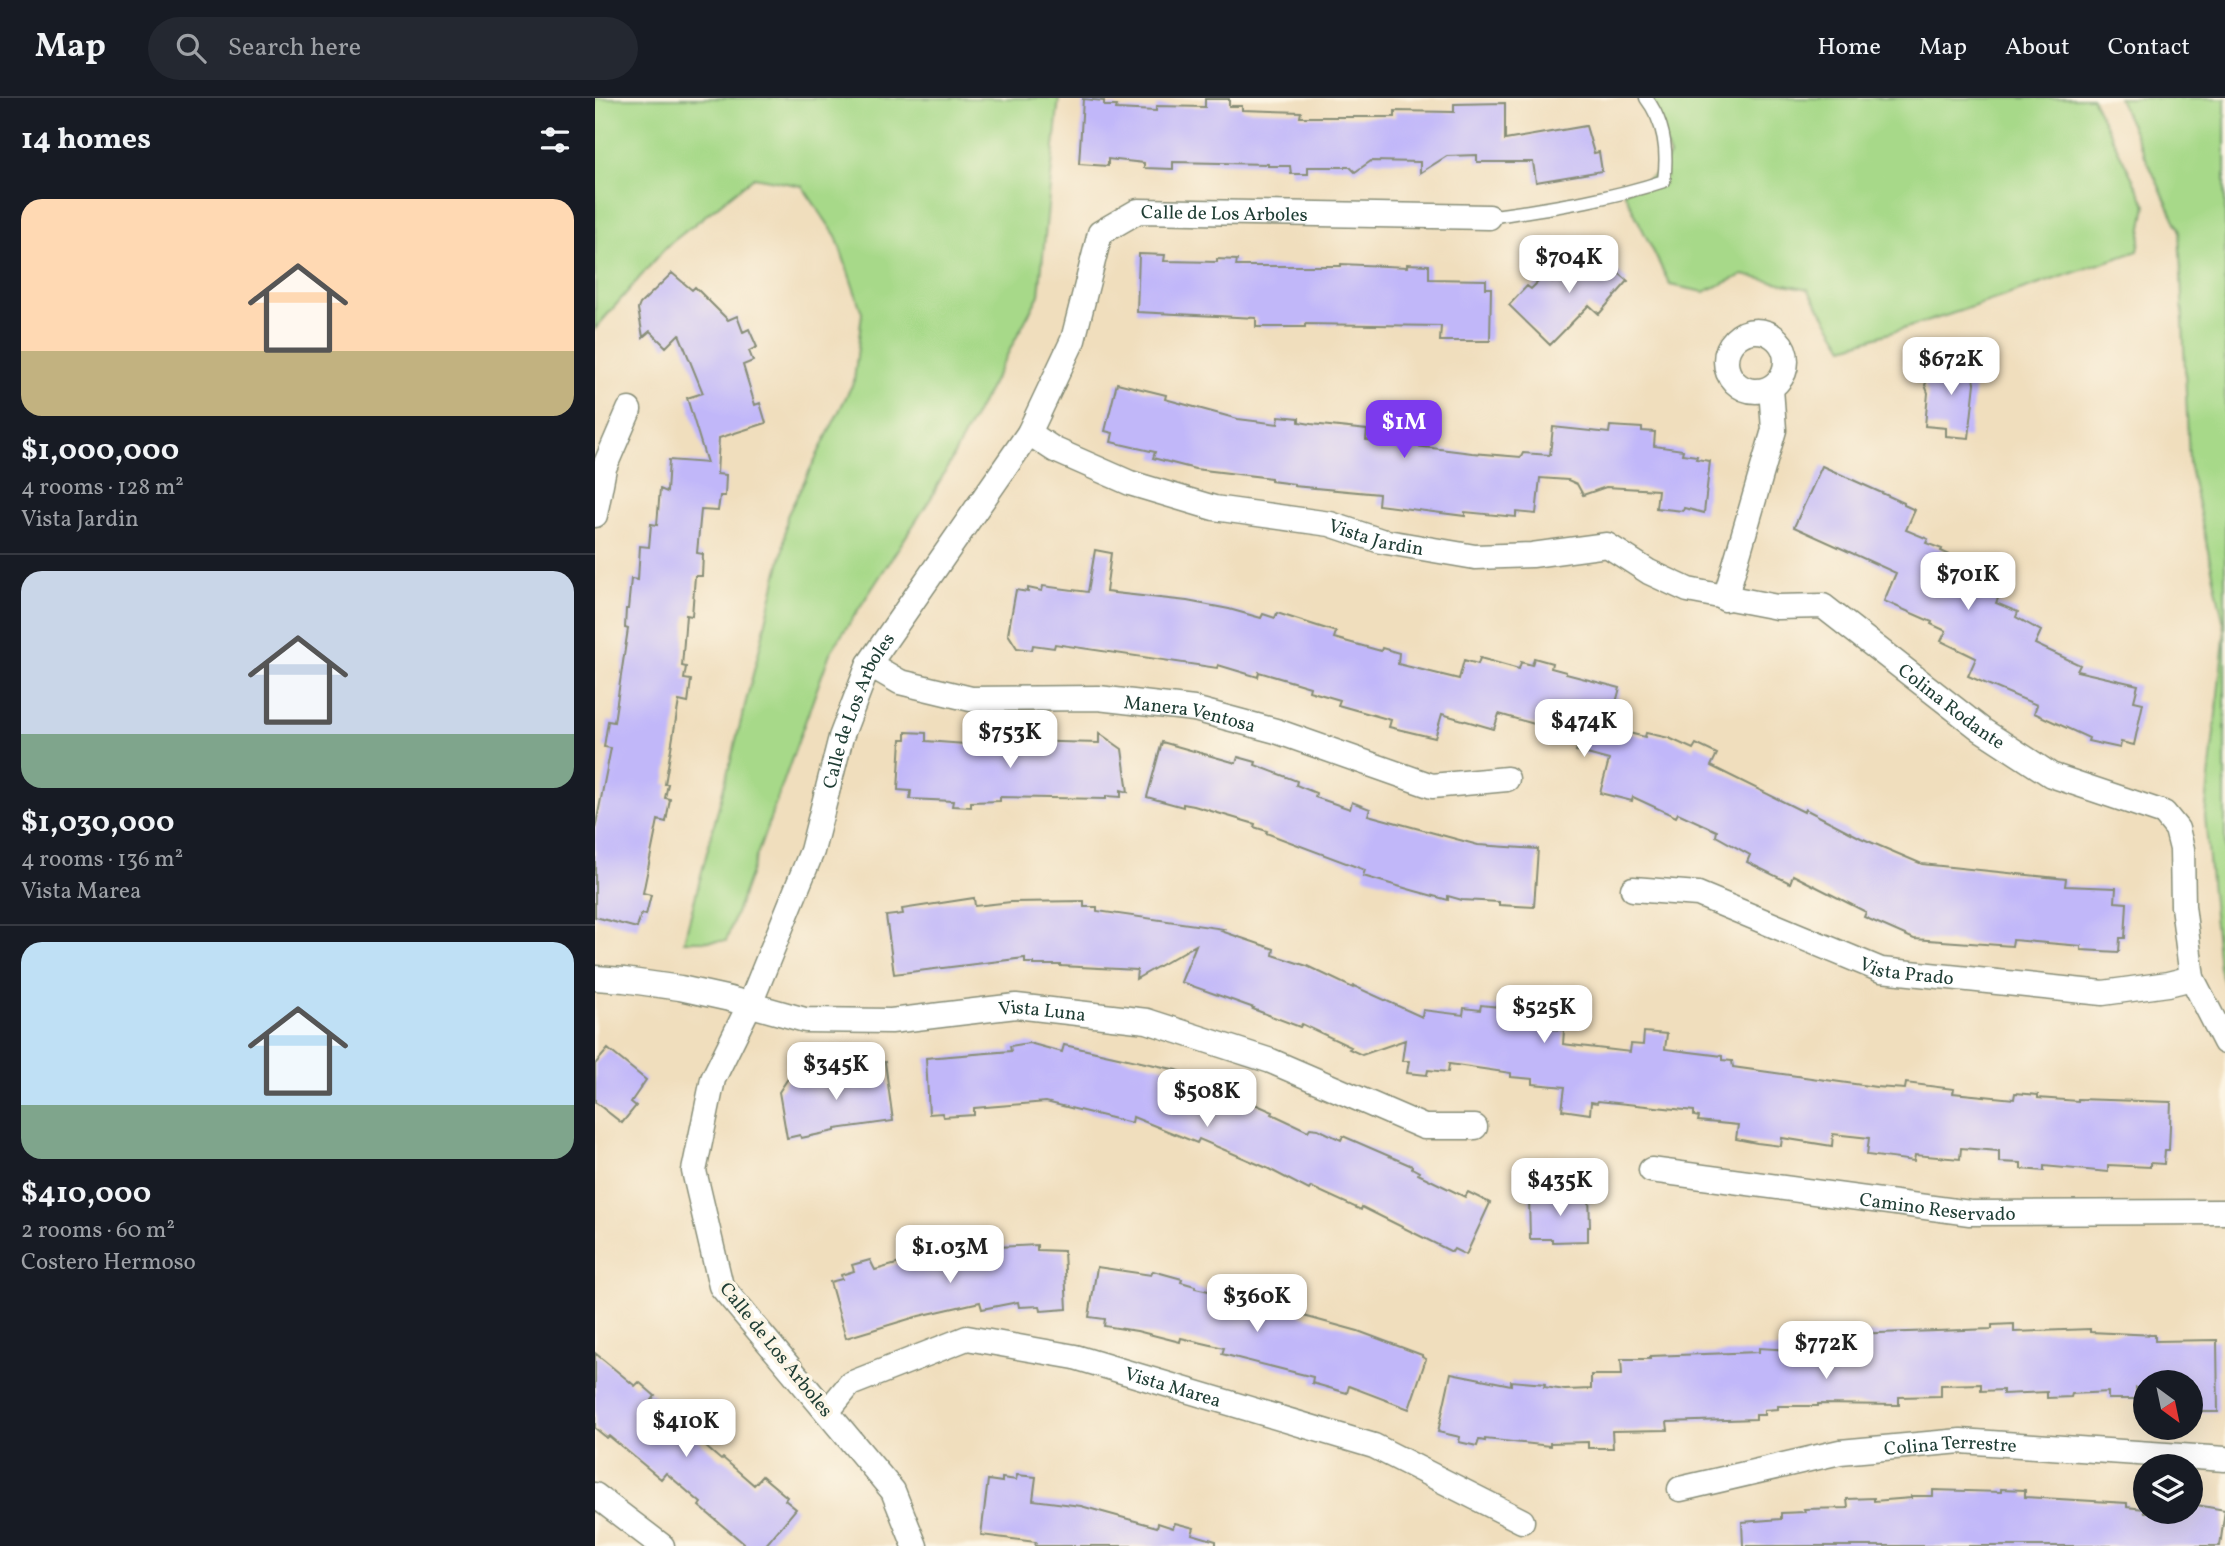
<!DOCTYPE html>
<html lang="en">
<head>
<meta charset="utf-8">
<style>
	:root { --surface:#171b24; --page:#242831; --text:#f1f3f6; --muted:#9ea1a6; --line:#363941; --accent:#7c3aed }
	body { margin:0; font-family:Vollkorn,serif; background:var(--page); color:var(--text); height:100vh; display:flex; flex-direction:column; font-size:26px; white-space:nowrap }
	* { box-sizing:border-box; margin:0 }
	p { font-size:23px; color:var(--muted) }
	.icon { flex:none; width:38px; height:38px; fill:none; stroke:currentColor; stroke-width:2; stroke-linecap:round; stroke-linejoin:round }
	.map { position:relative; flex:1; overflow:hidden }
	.side { display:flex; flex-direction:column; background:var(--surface); width:595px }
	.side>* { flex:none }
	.needle { width:46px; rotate:147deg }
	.buttons { position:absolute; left:1538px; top:1272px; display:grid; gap:14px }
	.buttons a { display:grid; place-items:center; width:70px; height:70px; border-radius:50%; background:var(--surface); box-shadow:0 7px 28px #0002; font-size:35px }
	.price { position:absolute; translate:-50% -60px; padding:0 16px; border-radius:14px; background:#fff; color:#222; font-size:23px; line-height:46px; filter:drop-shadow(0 2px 4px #0008) }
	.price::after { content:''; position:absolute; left:50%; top:42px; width:21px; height:16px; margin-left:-10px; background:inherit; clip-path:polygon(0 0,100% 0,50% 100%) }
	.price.current { background:var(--accent); color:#fff }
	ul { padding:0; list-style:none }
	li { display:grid; align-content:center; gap:14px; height:371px; padding:0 21px }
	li+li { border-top:2px solid var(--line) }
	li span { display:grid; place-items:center; height:217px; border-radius:21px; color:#555 }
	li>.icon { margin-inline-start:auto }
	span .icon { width:126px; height:126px; fill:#fffc; stroke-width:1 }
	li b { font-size:30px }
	h2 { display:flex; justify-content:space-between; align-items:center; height:84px; padding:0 21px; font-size:30px }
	header { display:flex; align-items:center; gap:42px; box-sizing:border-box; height:98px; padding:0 35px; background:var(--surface); border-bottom:2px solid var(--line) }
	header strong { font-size:33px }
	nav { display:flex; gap:38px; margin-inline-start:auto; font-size:24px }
	.search { width:490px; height:63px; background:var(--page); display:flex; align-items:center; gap:18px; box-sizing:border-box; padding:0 24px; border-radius:38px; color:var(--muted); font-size:26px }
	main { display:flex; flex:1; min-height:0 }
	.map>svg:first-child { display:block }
	.green { fill:#a7d989; stroke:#638b5e; stroke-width:2 }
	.building { fill:#c1b7f9 }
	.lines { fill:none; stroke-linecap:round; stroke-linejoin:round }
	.service-casing { stroke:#888e78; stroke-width:15 }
	.minor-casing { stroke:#888e78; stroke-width:27 }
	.service { stroke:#fff; stroke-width:12 }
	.minor { stroke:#fff; stroke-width:24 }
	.labels { text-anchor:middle; stroke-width:7; stroke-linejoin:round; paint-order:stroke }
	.street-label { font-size:19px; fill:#1f3d34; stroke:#fcf5e5 }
</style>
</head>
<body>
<header>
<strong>Map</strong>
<div class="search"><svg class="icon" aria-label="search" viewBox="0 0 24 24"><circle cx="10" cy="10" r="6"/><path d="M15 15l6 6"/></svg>Search here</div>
<nav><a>Home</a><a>Map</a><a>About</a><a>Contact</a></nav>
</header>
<main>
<section class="side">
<h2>14 homes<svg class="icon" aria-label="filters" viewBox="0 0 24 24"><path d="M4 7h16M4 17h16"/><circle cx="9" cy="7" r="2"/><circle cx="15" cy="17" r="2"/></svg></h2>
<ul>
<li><span style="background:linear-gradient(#ffd9b3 70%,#c2b280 0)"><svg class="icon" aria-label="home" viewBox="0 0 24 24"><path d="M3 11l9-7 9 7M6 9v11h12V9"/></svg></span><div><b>$1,000,000</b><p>4 rooms · 128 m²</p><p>Vista Jardin</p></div></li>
<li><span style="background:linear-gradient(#c9d6e8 75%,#7fa58c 0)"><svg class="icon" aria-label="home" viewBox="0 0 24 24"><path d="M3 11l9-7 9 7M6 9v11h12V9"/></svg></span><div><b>$1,030,000</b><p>4 rooms · 136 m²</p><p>Vista Marea</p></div></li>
<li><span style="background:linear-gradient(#bfe0f5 75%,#7fa58c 0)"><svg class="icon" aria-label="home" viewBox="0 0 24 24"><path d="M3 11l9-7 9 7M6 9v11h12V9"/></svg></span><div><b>$410,000</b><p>2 rooms · 60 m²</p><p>Costero Hermoso</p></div></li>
</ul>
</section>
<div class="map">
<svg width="1630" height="1448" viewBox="0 0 1630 1448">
	<rect width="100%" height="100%" fill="#fcf5e5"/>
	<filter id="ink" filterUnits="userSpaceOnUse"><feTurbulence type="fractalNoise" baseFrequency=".0143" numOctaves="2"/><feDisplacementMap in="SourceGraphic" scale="14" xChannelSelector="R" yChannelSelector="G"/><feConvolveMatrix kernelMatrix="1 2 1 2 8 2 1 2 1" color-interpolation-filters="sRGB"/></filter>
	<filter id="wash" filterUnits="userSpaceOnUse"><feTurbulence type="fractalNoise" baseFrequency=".00686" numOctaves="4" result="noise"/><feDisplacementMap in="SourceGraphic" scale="28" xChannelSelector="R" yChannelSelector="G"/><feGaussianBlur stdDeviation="1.57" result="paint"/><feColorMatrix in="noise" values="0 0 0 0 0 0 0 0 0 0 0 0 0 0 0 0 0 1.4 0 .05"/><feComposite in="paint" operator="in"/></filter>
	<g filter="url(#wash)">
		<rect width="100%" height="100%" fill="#f0debd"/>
		<path class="green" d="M 0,0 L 464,0 L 444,197 L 336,400 L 235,555 L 131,843 L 89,843 L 164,553 L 188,452 L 192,418 L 259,283 L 267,215 L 241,138 L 207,88 L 159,79 L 72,148 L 0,231 Z
			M 1051,0 L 1497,0 L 1551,107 L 1543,153 L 1353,217 L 1249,249 L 1213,191 L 1148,177 L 1109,194 L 1075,187 L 1029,94 L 1060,77 L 1075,58 Z
			M 1523,0 L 1630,0 L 1630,888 L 1624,870 L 1610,718 L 1630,531 L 1594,365 L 1584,131 Z"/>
		<g id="blocks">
			<path class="building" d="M 488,1 L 509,3 L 509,8 L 522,8 L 521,11 L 561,13 L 561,8 L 610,9 L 610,1 L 634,1 L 634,8 L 647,8 L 647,12 L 706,14 L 705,19 L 800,19 L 800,13 L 859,14 L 859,6 L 910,5 L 910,42 L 991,28 L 999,55 L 1004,54 L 1007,73 L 941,84 L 938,64 L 882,64 L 882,57 L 852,58 L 825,75 L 825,64 L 776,63 L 760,74 L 755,69 L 713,69 L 713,76 L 696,76 L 695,68 L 673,68 L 673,66 L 578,64 L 578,71 L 549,70 L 549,65 L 513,61 L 513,68 L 484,66 Z
				M 998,152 L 1033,183 L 1004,216 L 994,207 L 955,247 L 914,207 L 932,188 L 936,191 L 950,177 L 958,184 L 986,153 Z
				M 544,156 L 570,157 L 569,163 L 622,164 L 622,161 L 642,162 L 641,168 L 746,168 L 746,166 L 812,169 L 812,166 L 834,167 L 834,181 L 891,182 L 891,190 L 896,190 L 895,243 L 845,243 L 846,228 L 710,226 L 710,229 L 661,229 L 661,220 L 542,214 Z
				M 77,175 L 97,192 L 100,189 L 133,222 L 142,218 L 148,234 L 154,231 L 162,249 L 154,253 L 158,263 L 148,267 L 160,307 L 165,305 L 171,325 L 124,340 L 122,376 L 131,377 L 130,398 L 125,398 L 123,413 L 106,412 L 102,455 L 108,456 L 107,478 L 100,478 L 97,518 L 91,517 L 88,556 L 87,568 L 91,569 L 89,581 L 96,582 L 93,605 L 84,603 L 70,686 L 73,686 L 70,700 L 75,701 L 71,724 L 63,722 L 48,795 L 56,797 L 51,817 L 46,816 L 42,830 L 0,819 L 0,731 L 16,650 L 9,649 L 13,623 L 19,624 L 33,531 L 30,530 L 31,511 L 33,511 L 36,481 L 43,482 L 45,448 L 54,449 L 56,426 L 62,427 L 65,391 L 72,394 L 74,362 L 112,365 L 92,300 L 108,295 L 84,236 L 71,249 L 55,233 L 48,239 L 43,211 L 45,206 Z
				M 1347,248 L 1362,256 L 1377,275 L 1380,285 L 1374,340 L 1351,338 L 1351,330 L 1330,328 L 1333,295 L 1330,287 L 1333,280 L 1346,273 Z
				M 522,285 L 571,297 L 570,301 L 643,321 L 683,326 L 684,318 L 704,320 L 704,324 L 716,326 L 772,332 L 771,342 L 877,355 L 926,359 L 928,355 L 955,357 L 958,329 L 1014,335 L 1015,328 L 1047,330 L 1047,333 L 1060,334 L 1059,348 L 1088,352 L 1087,356 L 1102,358 L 1101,361 L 1115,363 L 1109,415 L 1089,410 L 1088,413 L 1061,410 L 1063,392 L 1011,389 L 988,397 L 982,386 L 973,382 L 945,380 L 941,416 L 921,414 L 921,419 L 870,414 L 870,418 L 783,407 L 784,396 L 699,388 L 699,386 L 676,383 L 676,380 L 600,371 L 558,360 L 560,354 L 516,344 L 518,335 L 510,333 Z
				M 1227,368 L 1309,405 L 1309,407 L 1320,412 L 1311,432 L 1333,441 L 1331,445 L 1347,451 L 1346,453 L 1357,458 L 1356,461 L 1409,486 L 1401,505 L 1423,514 L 1421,519 L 1446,533 L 1440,546 L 1485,567 L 1482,573 L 1543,587 L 1539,603 L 1548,605 L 1539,647 L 1526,644 L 1525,650 L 1493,643 L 1494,640 L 1439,615 L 1442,607 L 1373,578 L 1381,560 L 1346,543 L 1351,533 L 1336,526 L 1337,524 L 1289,503 L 1301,475 L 1199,429 Z
				M 500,452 L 516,455 L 511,494 L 592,503 L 634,511 L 666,520 L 668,516 L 680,520 L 682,515 L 741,534 L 739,540 L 786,553 L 787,550 L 804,555 L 803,566 L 864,581 L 869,562 L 883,566 L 885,560 L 924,571 L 926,564 L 937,567 L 939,560 L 957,565 L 956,570 L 971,574 L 971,576 L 1025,590 L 1014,630 L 1050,639 L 1051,635 L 1074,640 L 1098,651 L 1101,646 L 1122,656 L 1116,668 L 1209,714 L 1210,711 L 1266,740 L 1327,766 L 1471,781 L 1470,788 L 1521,790 L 1520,804 L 1532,805 L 1530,840 L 1525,840 L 1524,854 L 1486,852 L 1486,848 L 1418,842 L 1417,848 L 1319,841 L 1269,819 L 1271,814 L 1198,777 L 1195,785 L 1152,764 L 1155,757 L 1121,738 L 1122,733 L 1083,715 L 1081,719 L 1038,699 L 1037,703 L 1005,695 L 1014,662 L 981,653 L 983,647 L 962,641 L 964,633 L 904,616 L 899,631 L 847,616 L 840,640 L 794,629 L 796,622 L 743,607 L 745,602 L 714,593 L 715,589 L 664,574 L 663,579 L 623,567 L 622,570 L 460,546 L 459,550 L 438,547 L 437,552 L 422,550 L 413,536 L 421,492 L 433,494 L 433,490 L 447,493 L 448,488 L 493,494 Z
				M 311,634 L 331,635 L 331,643 L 383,647 L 383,642 L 425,646 L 425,643 L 504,645 L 504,635 L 527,651 L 533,694 L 526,692 L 526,699 L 511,698 L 511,701 L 405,699 L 405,703 L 376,704 L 376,709 L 357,708 L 358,703 L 315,701 L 316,693 L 303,692 L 306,641 L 311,641 Z
				M 567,644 L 641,665 L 643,659 L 661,664 L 660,667 L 702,683 L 701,687 L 721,695 L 720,699 L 755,711 L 757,704 L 775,711 L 773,717 L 883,747 L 943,751 L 939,809 L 904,807 L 904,804 L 867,802 L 853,798 L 853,802 L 820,793 L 768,778 L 770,772 L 671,735 L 672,733 L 659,729 L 660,726 L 599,708 L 588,706 L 588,709 L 552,699 Z
				M 379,800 L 380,808 L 416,804 L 489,803 L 489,809 L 502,809 L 502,813 L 629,831 L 626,833 L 679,851 L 678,857 L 712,868 L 758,890 L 759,888 L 827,919 L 828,912 L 868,917 L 869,910 L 885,912 L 886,907 L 904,909 L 903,918 L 915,919 L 914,922 L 956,927 L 956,931 L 969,932 L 968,946 L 1035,954 L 1036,946 L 1048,947 L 1049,934 L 1072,936 L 1070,951 L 1127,958 L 1127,962 L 1137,963 L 1138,969 L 1281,989 L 1310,991 L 1311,985 L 1359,991 L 1358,995 L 1419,1001 L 1420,995 L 1443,997 L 1443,1000 L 1483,1003 L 1483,1001 L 1576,1004 L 1574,1052 L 1570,1052 L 1569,1066 L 1555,1065 L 1555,1069 L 1513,1067 L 1513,1074 L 1449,1068 L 1449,1073 L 1426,1071 L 1426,1065 L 1404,1064 L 1404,1053 L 1366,1050 L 1365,1061 L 1320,1057 L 1319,1063 L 1272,1057 L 1274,1040 L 1238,1036 L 1237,1048 L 1187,1040 L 1186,1048 L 1162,1045 L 1141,1041 L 1143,1027 L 1103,1023 L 1104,1019 L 1099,1018 L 1099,1013 L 1003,1003 L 1002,1005 L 996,1004 L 995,1016 L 967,1012 L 970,989 L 938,986 L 938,981 L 916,979 L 916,975 L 854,966 L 853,974 L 833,972 L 832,977 L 812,975 L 814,963 L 807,963 L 810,942 L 767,957 L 754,951 L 756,949 L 707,926 L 705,929 L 658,911 L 659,910 L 586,884 L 601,847 L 541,881 L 542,872 L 466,868 L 466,867 L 438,867 L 438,865 L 430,865 L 430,860 L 299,876 L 291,818 L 308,816 L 307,811 Z
				M 434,945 L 467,954 L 469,947 L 582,972 L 678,1014 L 677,1016 L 713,1033 L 715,1030 L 723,1031 L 746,1042 L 748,1038 L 817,1068 L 817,1070 L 824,1074 L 823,1076 L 870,1099 L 873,1094 L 895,1105 L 871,1157 L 859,1151 L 857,1154 L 767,1109 L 766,1112 L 716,1089 L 714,1092 L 672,1070 L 604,1041 L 602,1045 L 538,1019 L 537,1025 L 451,1004 L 379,1010 L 379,1017 L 348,1019 L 347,1015 L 334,1016 L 331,960 L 416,953 L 415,948 Z
				M 13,951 L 51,982 L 36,1004 L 41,1008 L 27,1025 L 0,1004 L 0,966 Z
				M 290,964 L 298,1023 L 240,1031 L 240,1033 L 206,1040 L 205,1037 L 192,1040 L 184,994 L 194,979 L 207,977 L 208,983 L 272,974 L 271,967 Z
				M 994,1096 L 995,1129 L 993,1129 L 993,1143 L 957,1144 L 957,1141 L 935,1141 L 934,1098 Z
				M 383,1145 L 385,1153 L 402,1149 L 442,1147 L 442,1152 L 469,1153 L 472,1211 L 446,1213 L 445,1208 L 424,1209 L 423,1204 L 387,1211 L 385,1204 L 324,1218 L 251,1240 L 235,1184 L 247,1181 L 246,1177 L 259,1173 L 257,1167 L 275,1162 L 280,1172 L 352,1152 Z
				M 502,1169 L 556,1177 L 558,1173 L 587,1181 L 586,1184 L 600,1188 L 600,1190 L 706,1214 L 705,1217 L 763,1233 L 827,1257 L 827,1259 L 831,1261 L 814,1311 L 754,1288 L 752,1295 L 717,1285 L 718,1279 L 627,1256 L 629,1250 L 586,1240 L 585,1244 L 542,1233 L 509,1228 L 510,1221 L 494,1219 Z
				M 1419,1226 L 1419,1234 L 1495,1231 L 1495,1234 L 1560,1237 L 1560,1243 L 1622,1242 L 1623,1314 L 1596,1314 L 1596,1284 L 1550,1284 L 1548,1290 L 1541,1290 L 1541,1301 L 1513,1301 L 1513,1294 L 1477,1296 L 1476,1299 L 1452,1300 L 1452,1294 L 1408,1296 L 1408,1292 L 1386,1293 L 1386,1286 L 1346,1287 L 1346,1298 L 1304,1299 L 1304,1307 L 1223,1306 L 1223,1308 L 1183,1308 L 1183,1311 L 1169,1312 L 1169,1317 L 1161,1317 L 1161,1321 L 1072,1324 L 1073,1332 L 1017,1333 L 1018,1350 L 993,1350 L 993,1344 L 955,1345 L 955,1348 L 890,1341 L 890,1343 L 884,1342 L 882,1348 L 864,1344 L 865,1339 L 843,1334 L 856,1275 L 916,1287 L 916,1283 L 950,1286 L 949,1289 L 970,1292 L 996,1291 L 996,1277 L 1027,1277 L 1026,1261 L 1055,1261 L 1055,1258 L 1164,1254 L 1164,1250 L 1197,1252 L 1197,1246 L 1207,1246 L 1207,1241 L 1256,1241 L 1256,1236 L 1397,1231 L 1397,1227 Z
				M 0,1255 L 40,1288 L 44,1284 L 60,1298 L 57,1302 L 126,1362 L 128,1360 L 159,1387 L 167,1378 L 192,1399 L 190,1402 L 201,1411 L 170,1448 L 152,1448 L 104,1408 L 106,1405 L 71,1375 L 66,1381 L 14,1338 L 12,1340 L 0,1330 Z
				M 422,1377 L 441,1379 L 438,1402 L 486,1408 L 562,1429 L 563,1425 L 578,1430 L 580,1425 L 599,1430 L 597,1436 L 621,1443 L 621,1448 L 440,1448 L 441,1444 L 386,1437 L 393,1382 L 407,1384 L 407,1380 L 421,1382 Z
				M 1406,1391 L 1430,1392 L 1430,1399 L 1532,1405 L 1532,1409 L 1550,1411 L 1549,1414 L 1596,1414 L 1596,1406 L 1630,1412 L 1625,1448 L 1148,1448 L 1147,1424 L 1186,1421 L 1186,1415 L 1210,1414 L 1209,1411 L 1253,1410 L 1252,1401 L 1279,1400 L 1279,1403 L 1316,1400 L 1316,1398 L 1338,1398 L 1338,1392 L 1406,1394 Z"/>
		</g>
	</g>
	<g filter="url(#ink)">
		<use href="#blocks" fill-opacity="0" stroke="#888e78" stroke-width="2"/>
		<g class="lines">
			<defs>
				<path id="service" d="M 894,119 C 952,110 1012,102 1069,83 C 1073,53 1070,25 1051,0"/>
				<g id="minor">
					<circle cx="1161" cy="263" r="30"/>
					<path id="s1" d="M 434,335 L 460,352 L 535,385 L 619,410 L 735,426 L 786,443 L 880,459 L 937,457 L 1012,447 L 1054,474 L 1093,492 L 1182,509 L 1228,508 L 1387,632 L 1456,677 L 1569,715 L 1582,731 L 1587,751 L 1588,808 L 1597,880 L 1630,944"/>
					<path d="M 0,417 L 9,370 L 34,312"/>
					<path d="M 1130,501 L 1179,332 L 1176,290"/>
					<path id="s2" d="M 274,566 L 305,584 L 376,601 L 503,600 L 599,611 L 681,633 L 837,688 L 912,681"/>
					<path id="s3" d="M 1038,791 L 1103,796 L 1286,872 L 1508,895 L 1573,886 L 1597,880"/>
					<path id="s4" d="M 0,880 L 29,882 L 85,890 L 135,901 L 210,922 L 296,923 L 421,908 L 552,923 L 676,963 L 829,1029 L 880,1029"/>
					<path id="s5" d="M 1056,1072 L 1375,1115 L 1630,1114"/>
					<path id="s6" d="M 232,1314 L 255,1286 L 372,1240 L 480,1259 L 779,1348 L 927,1423"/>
					<path id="s7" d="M 1085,1391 L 1245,1354 L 1366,1343 L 1630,1361"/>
					<path d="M 0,1397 L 67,1448"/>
					<path id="s8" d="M 320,1448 L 298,1393 L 126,1188 L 99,1073 L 118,981 L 155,906 L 217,753 L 246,639 L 274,566 L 434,335 L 478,242 L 505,135 L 543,113 L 894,119"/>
				</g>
			</defs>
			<use href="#service" class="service-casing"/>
			<use href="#minor" class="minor-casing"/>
			<use href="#service" class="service"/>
			<use href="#minor" class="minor"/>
		</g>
	</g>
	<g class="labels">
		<g class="street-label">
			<text dy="7" stroke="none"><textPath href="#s8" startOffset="1608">Calle de Los Arboles</textPath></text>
			<text dy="7" stroke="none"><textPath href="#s1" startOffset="366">Vista Jardin</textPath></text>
			<text dy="7" stroke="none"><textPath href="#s1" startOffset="992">Colina Rodante</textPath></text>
			<text dy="7" stroke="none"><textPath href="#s8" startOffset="936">Calle de Los Arboles</textPath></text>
			<text dy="7" stroke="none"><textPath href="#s2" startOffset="329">Manera Ventosa</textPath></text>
			<text dy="7" stroke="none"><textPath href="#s3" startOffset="289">Vista Prado</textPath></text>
			<text dy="7" stroke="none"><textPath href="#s4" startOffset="453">Vista Luna</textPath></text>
			<text dy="7" stroke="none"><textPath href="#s5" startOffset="289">Camino Reservado</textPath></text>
			<text transform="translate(182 1251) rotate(51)" y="7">Calle de Los Arboles</text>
			<text dy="7" stroke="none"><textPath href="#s6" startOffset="374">Vista Marea</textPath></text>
			<text dy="7" stroke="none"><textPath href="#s7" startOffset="275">Colina Terrestre</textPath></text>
		</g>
	</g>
</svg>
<div class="buttons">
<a><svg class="needle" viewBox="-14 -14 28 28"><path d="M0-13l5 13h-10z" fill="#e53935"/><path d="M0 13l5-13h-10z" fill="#9ea1a6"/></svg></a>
<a><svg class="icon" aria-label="layers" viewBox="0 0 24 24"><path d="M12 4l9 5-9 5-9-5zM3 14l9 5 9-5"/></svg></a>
</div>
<b class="price" style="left:974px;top:197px">$704K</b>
<b class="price" style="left:1356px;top:299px">$672K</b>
<b class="price current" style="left:809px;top:362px">$1M</b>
<b class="price" style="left:1373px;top:514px">$701K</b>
<b class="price" style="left:989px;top:661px">$474K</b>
<b class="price" style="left:415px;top:672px">$753K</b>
<b class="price" style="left:949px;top:947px">$525K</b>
<b class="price" style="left:241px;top:1004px">$345K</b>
<b class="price" style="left:612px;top:1031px">$508K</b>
<b class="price" style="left:965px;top:1120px">$435K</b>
<b class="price" style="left:355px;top:1187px">$1.03M</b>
<b class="price" style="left:662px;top:1236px">$360K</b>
<b class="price" style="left:1231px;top:1283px">$772K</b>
<b class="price" style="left:91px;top:1361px">$410K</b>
</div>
</main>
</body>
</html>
